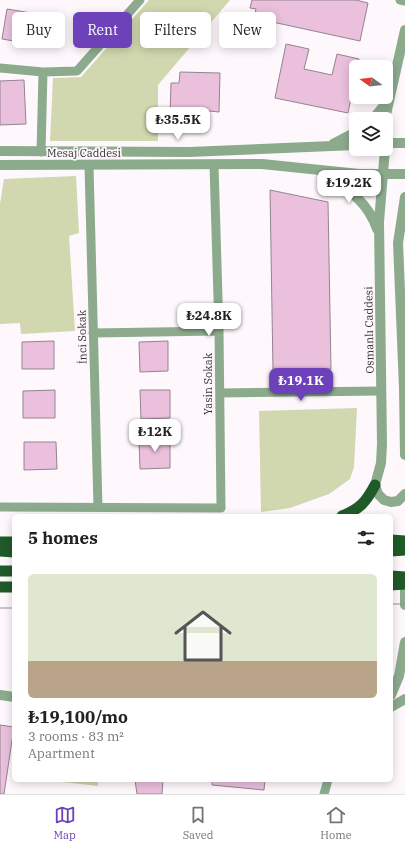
<!DOCTYPE html>
<html lang="en">
<head>
<meta charset="utf-8">
<style>
	:root { --surface:#fff; --page:#f2f2f2; --text:#202124; --muted:#757577; --line:#e0e0e0; --accent:#6c41b9 }
	body { margin:0; font-family:"IBM Plex Serif",serif; background:var(--page); color:var(--text); height:100vh; display:flex; flex-direction:column; font-size:15px; white-space:nowrap }
	* { box-sizing:border-box; margin:0 }
	p { font-size:13px; color:var(--muted) }
	.icon { flex:none; width:22px; height:22px; fill:none; stroke:currentColor; stroke-width:2; stroke-linecap:round; stroke-linejoin:round }
	.map { position:relative; flex:1; overflow:hidden }
	.sheet { position:absolute; left:12px; top:514px; width:381px; height:268px; display:flex; flex-direction:column; background:var(--surface); border-radius:6px; box-shadow:0 2px 10px #0003 }
	.sheet>* { flex:none }
	.banner { position:absolute; left:12px; top:12px; width:381px; height:36px; display:flex; gap:8px }
	.needle { width:26px; rotate:285deg }
	.controls { position:absolute; left:349px; top:60px; display:grid; gap:8px }
	.controls a { display:grid; place-items:center; width:44px; height:44px; border-radius:6px; background:var(--surface); box-shadow:0 2px 10px #0003; font-size:20px }
	.price { position:absolute; translate:-50% -34px; padding:0 9px; border-radius:8px; background:#fff; color:#222; font-size:13px; line-height:26px; filter:drop-shadow(0 1px 2px #0008) }
	.price::after { content:''; position:absolute; left:50%; top:24px; width:12px; height:9px; margin-left:-6px; background:inherit; clip-path:polygon(0 0,100% 0,50% 100%) }
	.price.on { background:var(--accent); color:#fff }
	ul { padding:0; list-style:none }
	li { display:grid; align-content:center; gap:8px; height:212px; padding:0 16px }
	li+li { border-top:1px solid var(--line) }
	li span { display:grid; place-items:center; height:124px; border-radius:6px; color:#555 }
	li>.icon { margin-inline-start:auto }
	span .icon { width:72px; height:72px; fill:#fffc; stroke-width:1 }
	li b { font-size:17px }
	h2 { display:flex; justify-content:space-between; align-items:center; height:48px; padding:0 16px; font-size:17px }
	.tag { padding:0 14px; border-radius:6px; background:var(--surface); box-shadow:0 2px 10px #0003; font-size:14px; line-height:36px }
	.tag.on { background:var(--accent); color:#fff }
	.menu { display:flex; justify-content:space-around; align-items:center; height:56px; border-top:1px solid var(--line); background:var(--surface); font-size:11px; color:var(--muted) }
	.menu a { display:grid; justify-items:center; gap:2px }
	.menu .on { color:var(--accent) }
	.map>svg:first-child { display:block }
	.green { fill:#d1d7ae }
	.building { fill:#eac0dd; stroke:#93848e }
	.lines { fill:none; stroke-linecap:round; stroke-linejoin:round }
	.minor { stroke:#8cab8d; stroke-width:9 }
	.tertiary { stroke:#8cab8d; stroke-width:10 }
	.trunk { stroke:#205a29; stroke-width:11 }
	.tram { stroke:#969096; stroke-width:1 }
	.labels { text-anchor:middle; stroke-width:3.5; stroke-linejoin:round; paint-order:stroke }
	.street-label { font-size:11px; fill:#383238; stroke:#fef8fd }
</style>
</head>
<body>
<div class="map">
<svg width="405" height="794" viewBox="0 0 405 794">
	<rect width="100%" height="100%" fill="#fef8fd"/>
	<path class="green" d="M 149,0 L 230,0 L 158,85 L 158,141 L 50,141 L 53,78 L 81,77 Z
		M 76,176 L 79,233 L 69,236 L 75,331 L 21,334 L 20,323 L 0,324 L 0,204 L 4,179 Z
		M 357,408 L 354,467 L 350,479 L 329,494 L 290,508 L 261,512 L 259,411 Z
		M 62,780 L 98,780 L 98,786 L 62,782 Z"/>
	<path class="building" d="M 252,0 L 356,0 L 368,3 L 360,41 L 254,18 L 256,9 L 250,8 Z
		M 7,9 L 37,14 L 32,44 L 2,39 Z
		M 286,44 L 309,49 L 304,69 L 332,75 L 337,54 L 359,59 L 348,113 L 275,98 Z
		M 180,72 L 220,73 L 219,112 L 209,111 L 208,115 L 170,114 L 171,83 L 179,83 Z
		M 24,80 L 26,124 L 0,125 L 0,81 Z
		M 270,190 L 328,202 L 331,369 L 273,371 Z
		M 54,341 L 54,369 L 22,369 L 22,342 Z
		M 168,341 L 168,371 L 140,372 L 139,342 Z
		M 55,390 L 55,418 L 23,418 L 23,391 Z
		M 140,390 L 170,390 L 170,418 L 141,419 Z
		M 170,438 L 170,468 L 140,469 L 139,439 Z
		M 24,442 L 56,442 L 57,469 L 24,470 Z
		M 0,725 L 14,727 L 4,794 L 0,794 Z
		M 135,780 L 163,780 L 162,794 L 137,794 Z
		M 212,780 L 265,780 L 264,790 L 212,785 Z"/>
	<g class="lines">
		<path class="minor" d="M 400,0 L 405,1
			M 0,68 L 43,72 L 77,71 L 140,0
			M 41,152 L 43,72
			M 89,166 L 98,507
			M 93,333 L 219,331
			M 220,393 L 381,391
			M 0,507 L 221,508 L 219,331 L 214,165
			M 324,794 L 328,780"/>
		<path class="tertiary" d="M 373,119 L 387,102
			M 385,119 L 405,30
			M 386,143 L 405,143
			M 333,144 L 356,132
			M 385,149 L 379,222 L 382,444 L 381,463 L 375,485 L 378,494 L 384,500 L 391,502 L 398,501 L 405,494
			M 0,151 L 189,152 L 356,145
			M 0,165 L 262,164 L 359,174 L 405,174
			M 320,171 C 345,188 367,199 377,229
			M 405,197 L 398,243 L 404,388 L 405,455
			M 405,584 L 405,605
			M 0,695 L 14,697
			M 391,695 L 399,676 L 405,642
			M 391,707 L 405,699"/>
		<path class="trunk" d="M 342,516 C 360,509 366,502 375,485
			M 391,540 L 405,541
			M 0,542 L 14,542
			M 0,551 L 14,552
			M 391,551 L 405,550
			M 0,571 L 14,571
			M 391,576 L 405,577
			M 391,585 L 405,584
			M 0,587 L 14,587"/>
		<path class="tram" d="M 391,604 L 405,604
			M 0,608 L 14,608"/>
	</g>
	<g class="labels">
		<g class="street-label">
			<text x="84" y="157">Mesaj Caddesi</text>
			<text transform="translate(369 330) rotate(-91)" y="4">Osmanlı Caddesi</text>
			<text transform="translate(82 337) rotate(-91)" y="4">İnci Sokak</text>
			<text transform="translate(208 384) rotate(-90)" y="4">Yasin Sokak</text>
		</g>
	</g>
</svg>
<div class="controls">
<a><svg class="needle" viewBox="-14 -14 28 28"><path d="M0-13l5 13h-10z" fill="#e53935"/><path d="M0 13l5-13h-10z" fill="#757577"/></svg></a>
<a><svg class="icon" aria-label="layers" viewBox="0 0 24 24"><path d="M12 4l9 5-9 5-9-5zM3 14l9 5 9-5"/></svg></a>
</div>
<b class="price" style="left:178px;top:141px">₺35.5K</b>
<b class="price" style="left:349px;top:204px">₺19.2K</b>
<b class="price" style="left:209px;top:337px">₺24.8K</b>
<b class="price on" style="left:301px;top:402px">₺19.1K</b>
<b class="price" style="left:155px;top:453px">₺12K</b>
<div class="banner">
<a class="tag">Buy</a>
<a class="tag on">Rent</a>
<a class="tag">Filters</a>
<a class="tag">New</a>
</div>
<section class="sheet">
<h2>5 homes<svg class="icon" aria-label="filters" viewBox="0 0 24 24"><path d="M4 7h16M4 17h16"/><circle cx="9" cy="7" r="2"/><circle cx="15" cy="17" r="2"/></svg></h2>
<ul>
<li><span style="background:linear-gradient(#dfe7d0 70%,#b9a48a 0)"><svg class="icon" aria-label="home" viewBox="0 0 24 24"><path d="M3 11l9-7 9 7M6 9v11h12V9"/></svg></span><div><b>₺19,100/mo</b><p>3 rooms · 83 m²</p><p>Apartment</p></div></li>
</ul>
</section>
</div>
<nav class="menu">
<a class="on"><svg class="icon" aria-label="map" viewBox="0 0 24 24"><path d="M3 6l6-2 6 2 6-2v14l-6 2-6-2-6 2zM9 4v14M15 6v14"/></svg>Map</a>
<a><svg class="icon" aria-label="saved" viewBox="0 0 24 24"><path d="M7 4h10v16l-5-4-5 4z"/></svg>Saved</a>
<a><svg class="icon" aria-label="home" viewBox="0 0 24 24"><path d="M3 11l9-7 9 7M6 9v11h12V9"/></svg>Home</a>
</nav>
</body>
</html>
